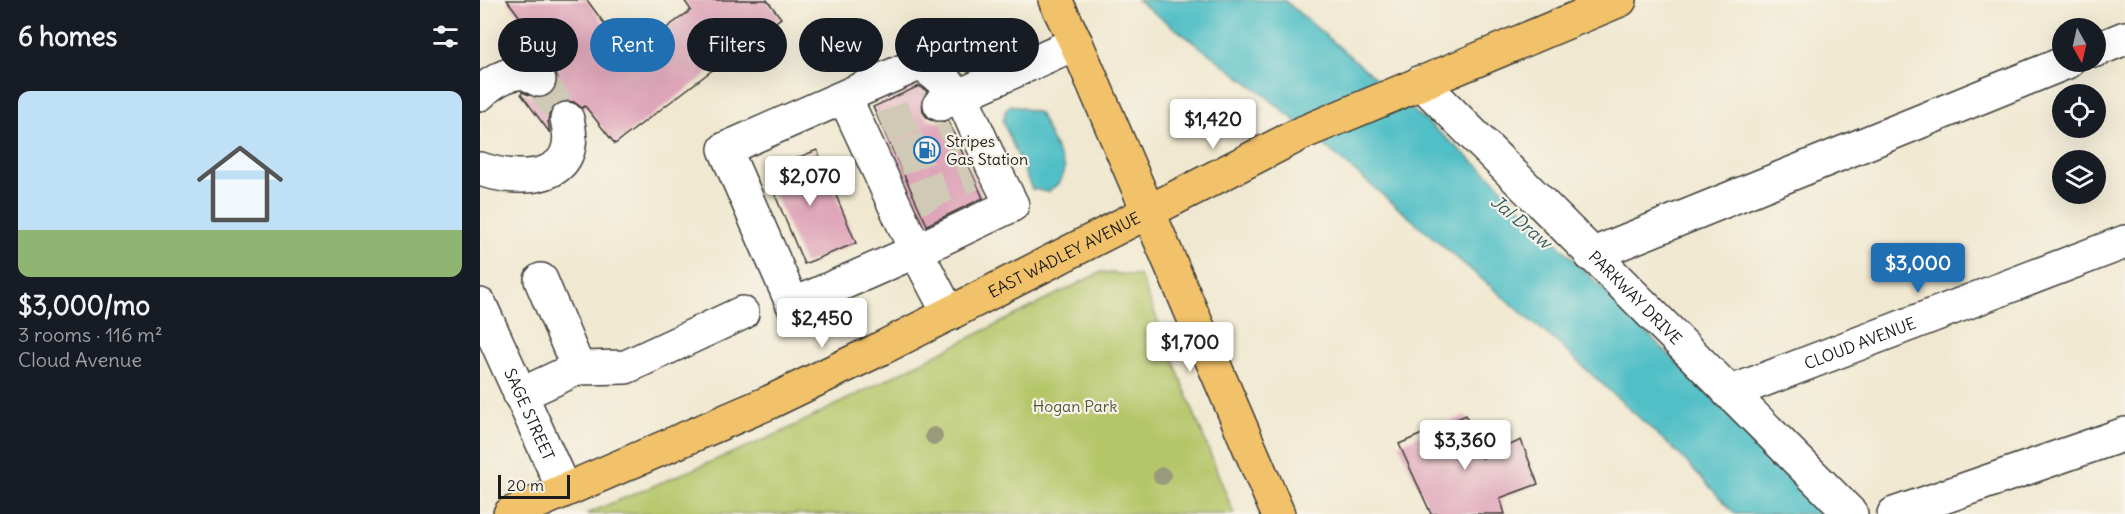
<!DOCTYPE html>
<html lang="en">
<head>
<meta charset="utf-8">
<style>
	:root { --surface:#171b24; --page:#242831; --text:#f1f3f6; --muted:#9ea1a6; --line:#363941; --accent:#1f6fb2 }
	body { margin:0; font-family:Delius,sans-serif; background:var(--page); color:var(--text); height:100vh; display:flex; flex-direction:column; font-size:22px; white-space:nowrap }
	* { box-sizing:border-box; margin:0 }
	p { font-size:20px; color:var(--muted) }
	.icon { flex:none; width:33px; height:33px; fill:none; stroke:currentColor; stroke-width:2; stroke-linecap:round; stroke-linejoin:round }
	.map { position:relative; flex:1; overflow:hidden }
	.details { display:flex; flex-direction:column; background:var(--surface); width:480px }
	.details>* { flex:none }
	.banner { position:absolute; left:18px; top:18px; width:570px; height:54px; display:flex; gap:12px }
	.needle { width:39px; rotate:172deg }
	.buttons { position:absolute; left:1572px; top:18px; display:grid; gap:12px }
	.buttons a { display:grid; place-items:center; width:54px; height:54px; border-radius:50%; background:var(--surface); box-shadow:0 6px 24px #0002; font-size:30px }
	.scale { position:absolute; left:18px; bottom:15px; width:72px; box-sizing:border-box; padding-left:6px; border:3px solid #1c1c1c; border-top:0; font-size:16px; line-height:21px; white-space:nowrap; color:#1c1c1c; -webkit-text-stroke:4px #f7f3e8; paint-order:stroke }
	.price { position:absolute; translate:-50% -51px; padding:0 14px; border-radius:6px; background:#fff; color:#222; font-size:20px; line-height:39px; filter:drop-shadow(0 2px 3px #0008) }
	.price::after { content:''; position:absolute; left:50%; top:36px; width:18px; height:14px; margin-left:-9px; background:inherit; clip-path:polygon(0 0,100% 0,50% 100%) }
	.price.on { background:var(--accent); color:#fff }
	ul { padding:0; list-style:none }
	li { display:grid; align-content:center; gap:12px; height:318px; padding:0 18px }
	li+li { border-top:2px solid var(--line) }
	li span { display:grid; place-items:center; height:186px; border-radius:12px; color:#555 }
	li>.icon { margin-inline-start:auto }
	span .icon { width:108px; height:108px; fill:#fffc; stroke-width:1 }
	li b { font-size:26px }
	h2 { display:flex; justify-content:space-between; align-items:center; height:72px; padding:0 18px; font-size:26px }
	.chip { padding:0 21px; border-radius:27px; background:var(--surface); box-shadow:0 6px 24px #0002; font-size:21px; line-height:54px }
	.chip.on { background:var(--accent); color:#fff }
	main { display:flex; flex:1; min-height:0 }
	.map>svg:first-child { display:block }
	.green { fill:#b5c669; stroke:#687142; stroke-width:1.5 }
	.water { fill:#51bfc6; stroke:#366e71; stroke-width:1.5 }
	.building { fill:#dfa6b9 }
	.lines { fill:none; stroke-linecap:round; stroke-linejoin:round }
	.minor-tunnel { stroke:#d0c9b5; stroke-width:33; stroke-dasharray:33 16; stroke-linecap:butt }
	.minor-casing { stroke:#3c3b37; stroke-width:36 }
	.major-casing { stroke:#3c3b37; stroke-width:36 }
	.minor { stroke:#fff; stroke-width:33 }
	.major { stroke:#f2c26a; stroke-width:33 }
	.tree { fill:#99997c }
	.labels { text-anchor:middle; stroke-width:4.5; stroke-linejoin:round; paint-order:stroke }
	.poi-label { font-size:16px; fill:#1c1c1c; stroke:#f7f3e8; text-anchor:start }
	.street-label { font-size:16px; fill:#1c1c1c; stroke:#f7f3e8 }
	.park-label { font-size:16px; fill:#525837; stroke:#f7f3e8 }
	.water-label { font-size:18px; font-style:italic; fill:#315d60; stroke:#f7f3e8 }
</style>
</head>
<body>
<main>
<section class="details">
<h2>6 homes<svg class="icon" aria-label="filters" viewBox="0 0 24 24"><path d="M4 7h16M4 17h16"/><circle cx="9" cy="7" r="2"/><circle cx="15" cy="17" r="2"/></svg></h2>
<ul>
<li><span style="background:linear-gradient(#bfe0f5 75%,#8fb573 0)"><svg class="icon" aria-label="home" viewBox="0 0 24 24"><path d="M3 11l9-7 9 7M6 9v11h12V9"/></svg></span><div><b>$3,000/mo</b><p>3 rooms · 116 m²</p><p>Cloud Avenue</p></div></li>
</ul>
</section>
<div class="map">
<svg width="1645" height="514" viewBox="0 0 1645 514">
	<rect width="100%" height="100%" fill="#f7f3e8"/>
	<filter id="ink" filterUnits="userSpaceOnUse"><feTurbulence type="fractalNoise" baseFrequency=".0167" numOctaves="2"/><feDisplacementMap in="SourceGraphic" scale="12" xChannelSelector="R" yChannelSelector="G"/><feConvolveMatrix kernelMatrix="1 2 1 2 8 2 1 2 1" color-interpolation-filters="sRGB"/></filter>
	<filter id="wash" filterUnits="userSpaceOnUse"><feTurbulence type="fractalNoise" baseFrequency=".008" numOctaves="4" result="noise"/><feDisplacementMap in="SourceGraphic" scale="24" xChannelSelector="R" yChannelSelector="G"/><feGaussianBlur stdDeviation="1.35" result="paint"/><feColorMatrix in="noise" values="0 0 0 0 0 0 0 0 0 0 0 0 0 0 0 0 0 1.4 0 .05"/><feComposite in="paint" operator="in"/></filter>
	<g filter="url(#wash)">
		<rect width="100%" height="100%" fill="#f0e8d0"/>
		<path class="green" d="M 621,272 L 660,276 L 754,514 L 106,514 L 300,433 Z"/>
		<path class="water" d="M 657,0 L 804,0 L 1007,173 L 1348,514 L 1255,514 L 1200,455 L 1074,340 L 787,97 Z
			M 531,105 L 559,113 L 585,168 L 580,182 L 568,192 L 552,189 L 523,122 L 526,109 Z"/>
		<g id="blocks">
			<path class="building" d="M 27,0 L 107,0 L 148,56 L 211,10 L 204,0 L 287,0 L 301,18 L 135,144 L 105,106 L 102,108 L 94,102 L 84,101 L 76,104 L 70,111 L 68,121 L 70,133 L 41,94 L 42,92 L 59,99 L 69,95 L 76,88 L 78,79 L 74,69 L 77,66 Z
				M 439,86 L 447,91 L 442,101 L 443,112 L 448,119 L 457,122 L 468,121 L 503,198 L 447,225 L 393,107 Z
				M 337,150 L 376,243 L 324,264 L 285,171 Z
				M 986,415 L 1002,458 L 1041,440 L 1058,484 L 1020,498 L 1025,514 L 951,514 L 919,444 Z"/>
		</g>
	</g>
	<g filter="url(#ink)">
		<use href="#blocks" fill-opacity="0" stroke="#3c3b37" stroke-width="1.5"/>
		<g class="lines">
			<path class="minor-tunnel" d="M 59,80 L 87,119
				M 403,129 L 460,104
				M 417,160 L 474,136
				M 436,199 L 492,174"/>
			<defs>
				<g id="minor">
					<path d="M 1616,50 L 1645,38"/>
					<path id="s1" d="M 941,82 L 1371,514"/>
					<path d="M 0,94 C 10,83 29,71 45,73 C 49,74 55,78 59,80"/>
					<path d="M 365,98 L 436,251 L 313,305 L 245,149 L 441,63 L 481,95 L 460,104"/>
					<path d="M 0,169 C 42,183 103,181 87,119"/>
					<path d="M 1111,255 L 1587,62"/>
					<path d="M 61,280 L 98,368"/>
					<path id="s2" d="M 0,305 L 84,490"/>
					<path d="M 469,314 L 436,251 L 532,205 L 512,165 L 481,95 L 596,43"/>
					<path id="s3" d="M 1249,393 L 1645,242"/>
					<path d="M 40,395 L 98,368 L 146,367 L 262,313"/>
					<path d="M 1414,514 L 1645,434"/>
				</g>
				<g id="major">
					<path d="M 575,0 L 596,43 L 798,514"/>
					<path id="s4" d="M 30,514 L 290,402 L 400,349 L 822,133 L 1140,0"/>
				</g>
			</defs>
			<use href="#minor" class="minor-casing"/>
			<use href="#major" class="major-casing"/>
			<use href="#minor" class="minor"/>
			<use href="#major" class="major"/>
		</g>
		<g class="tree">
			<circle cx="454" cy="436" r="9"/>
			<circle cx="682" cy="476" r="9"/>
		</g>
	</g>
	<defs>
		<symbol id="fuel-ring" viewBox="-11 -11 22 22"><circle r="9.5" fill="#f7f3e8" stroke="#1f6fb2" stroke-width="1.5"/><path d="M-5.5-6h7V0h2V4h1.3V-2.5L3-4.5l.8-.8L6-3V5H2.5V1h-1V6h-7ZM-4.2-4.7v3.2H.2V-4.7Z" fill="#1f6fb2"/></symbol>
	</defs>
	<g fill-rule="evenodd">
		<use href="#fuel-ring" x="432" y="135" width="30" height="30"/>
	</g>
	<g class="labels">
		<g class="poi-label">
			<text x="466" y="147">Stripes<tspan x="466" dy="18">Gas Station</tspan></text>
		</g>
		<g class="street-label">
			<text dy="6" stroke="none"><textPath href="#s4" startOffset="612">EAST WADLEY AVENUE</textPath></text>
			<text dy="6" stroke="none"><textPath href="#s1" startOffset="304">PARKWAY DRIVE</textPath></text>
			<text dy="6" stroke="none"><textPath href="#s3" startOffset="140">CLOUD AVENUE</textPath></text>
			<text dy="6" stroke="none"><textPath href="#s2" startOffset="120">SAGE STREET</textPath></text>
		</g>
		<g class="park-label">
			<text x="595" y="412">Hogan Park</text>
		</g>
		<g class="water-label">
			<text transform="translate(1041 222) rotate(40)" y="6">Jal Draw</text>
		</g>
	</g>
</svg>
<div class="buttons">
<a><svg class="needle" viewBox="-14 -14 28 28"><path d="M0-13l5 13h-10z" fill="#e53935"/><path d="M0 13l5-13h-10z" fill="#9ea1a6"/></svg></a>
<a><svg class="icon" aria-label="locate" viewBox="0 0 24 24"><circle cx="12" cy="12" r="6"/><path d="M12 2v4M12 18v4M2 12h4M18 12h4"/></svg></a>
<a><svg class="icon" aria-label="layers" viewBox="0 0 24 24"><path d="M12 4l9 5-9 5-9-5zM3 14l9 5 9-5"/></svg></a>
</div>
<div class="scale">20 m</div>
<b class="price" style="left:733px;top:150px">$1,420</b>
<b class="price" style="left:330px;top:207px">$2,070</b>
<b class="price on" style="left:1438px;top:294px">$3,000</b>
<b class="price" style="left:342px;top:349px">$2,450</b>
<b class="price" style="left:710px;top:373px">$1,700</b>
<b class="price" style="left:985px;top:471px">$3,360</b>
<div class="banner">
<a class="chip">Buy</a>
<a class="chip on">Rent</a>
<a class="chip">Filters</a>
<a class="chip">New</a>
<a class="chip">Apartment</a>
</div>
</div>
</main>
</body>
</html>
